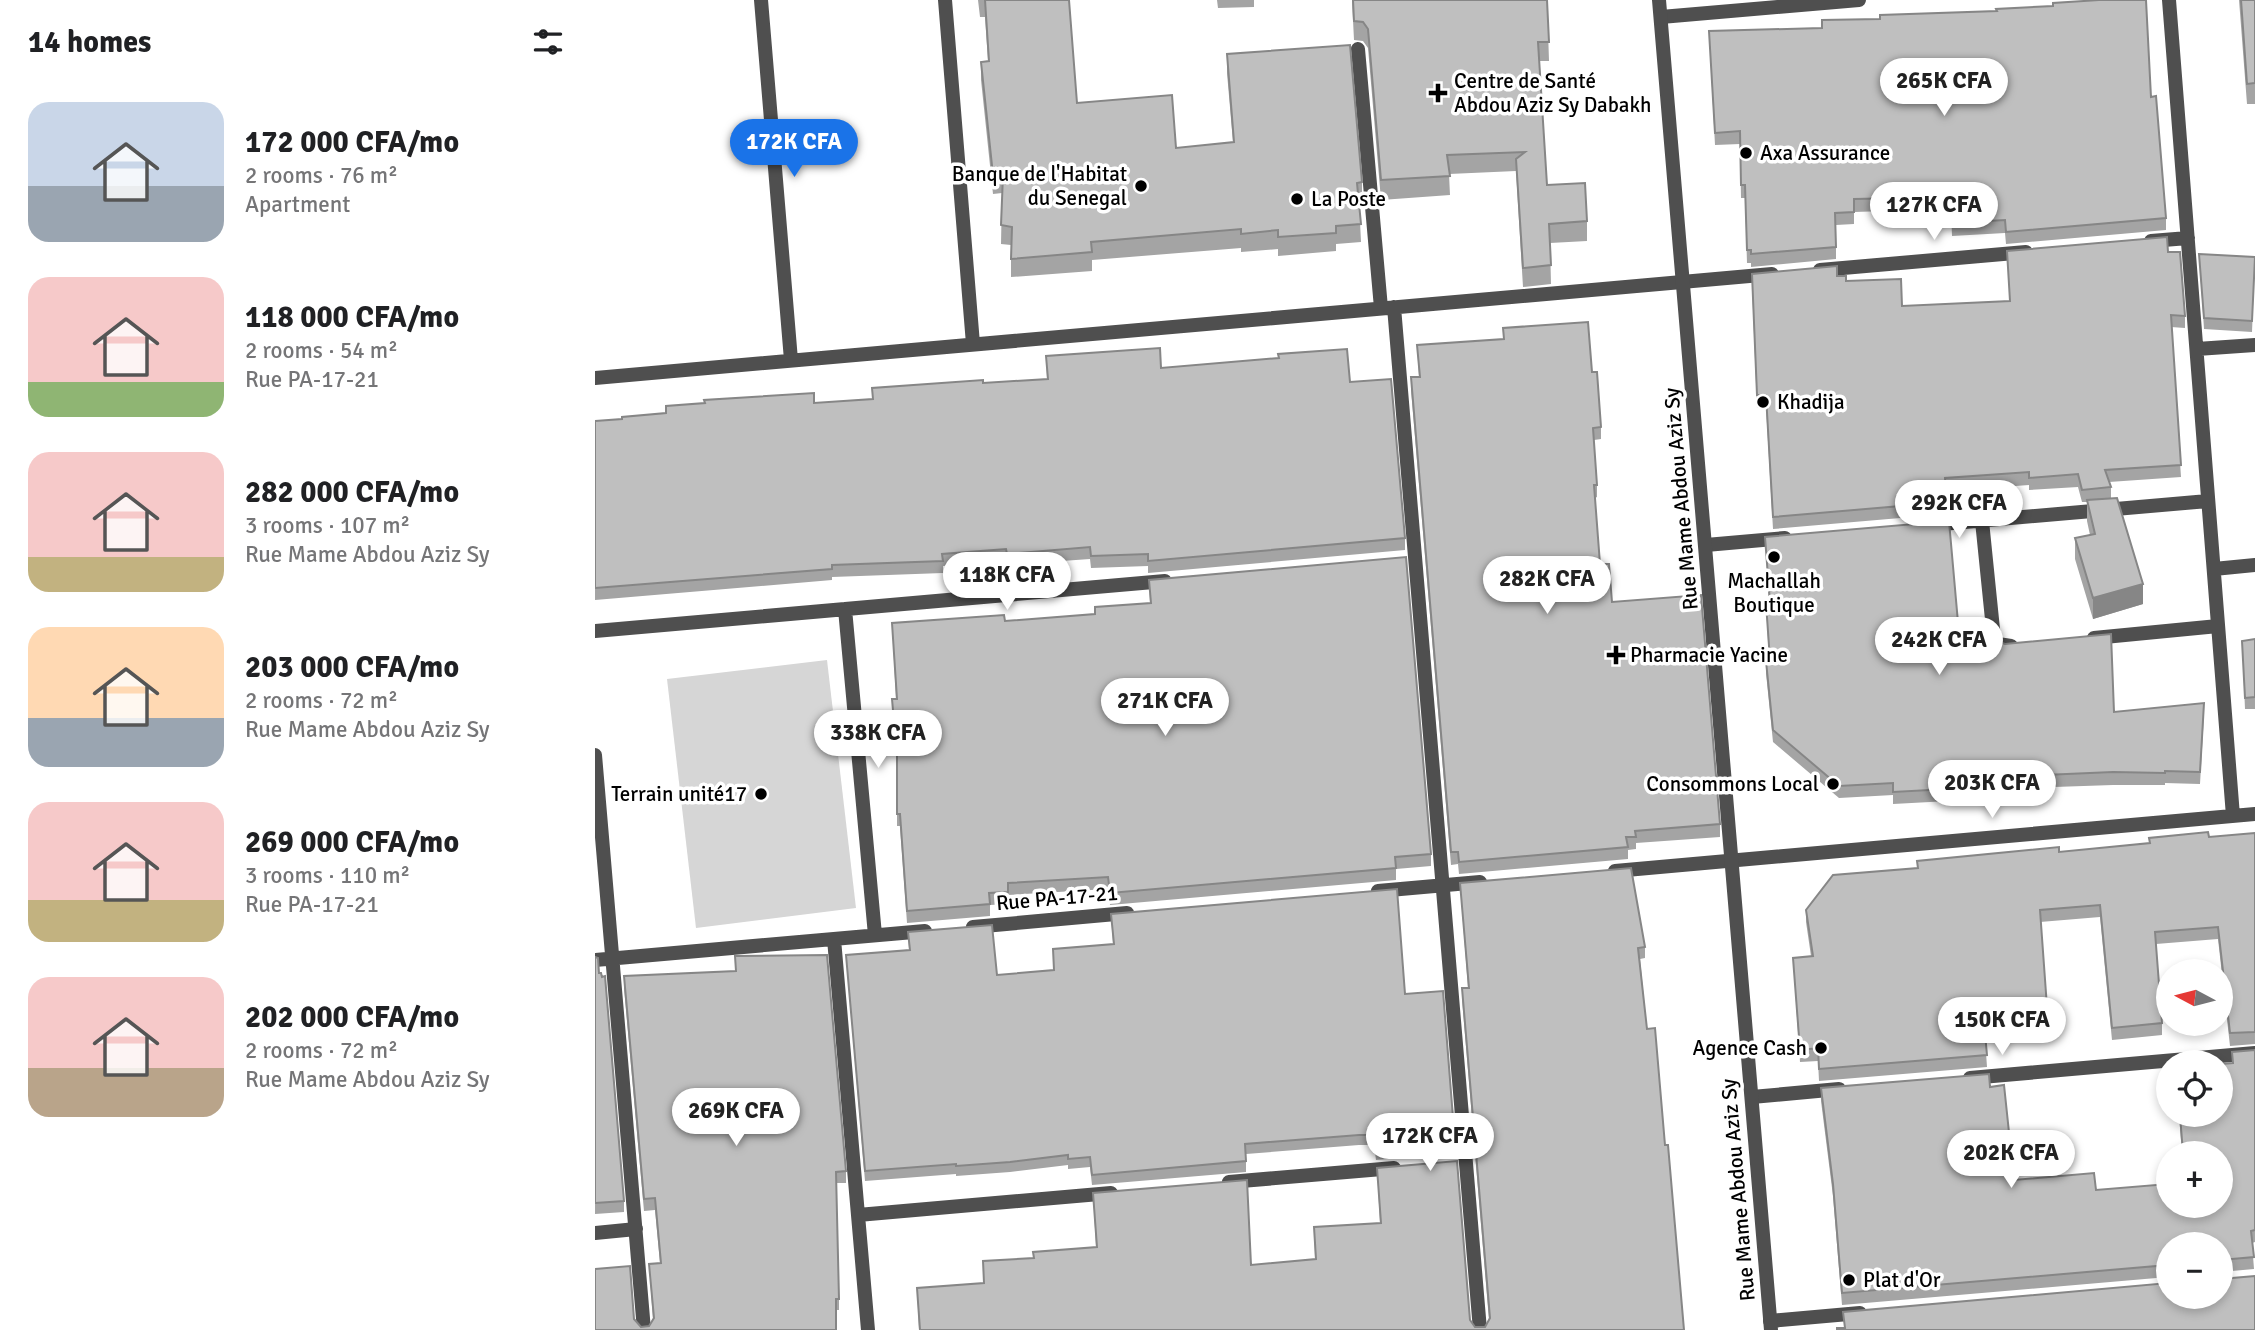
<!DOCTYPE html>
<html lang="en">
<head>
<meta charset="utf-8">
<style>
	:root { --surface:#fff; --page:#f2f2f2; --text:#202124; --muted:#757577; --accent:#1a73e8 }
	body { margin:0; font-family:Signika,sans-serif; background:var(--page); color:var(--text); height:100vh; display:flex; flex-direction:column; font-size:26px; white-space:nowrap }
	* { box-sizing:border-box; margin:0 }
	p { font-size:23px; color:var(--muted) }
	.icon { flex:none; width:38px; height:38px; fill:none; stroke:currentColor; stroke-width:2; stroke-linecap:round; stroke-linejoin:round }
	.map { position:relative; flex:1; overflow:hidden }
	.panel { display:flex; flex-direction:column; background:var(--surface); width:595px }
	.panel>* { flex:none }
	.needle { width:46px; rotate:277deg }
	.tools { position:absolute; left:1561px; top:959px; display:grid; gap:14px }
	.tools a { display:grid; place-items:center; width:77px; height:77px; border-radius:50%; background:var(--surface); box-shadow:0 4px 10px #0003; font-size:35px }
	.price { position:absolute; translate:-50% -60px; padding:0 16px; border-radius:24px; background:#fff; color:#222; font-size:23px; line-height:46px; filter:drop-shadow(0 2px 4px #0008) }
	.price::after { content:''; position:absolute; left:50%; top:42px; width:21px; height:16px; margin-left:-10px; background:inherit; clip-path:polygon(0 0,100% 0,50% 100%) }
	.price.current { background:var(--accent); color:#fff }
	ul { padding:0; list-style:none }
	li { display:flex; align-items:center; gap:21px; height:175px; padding:0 28px }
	li span { display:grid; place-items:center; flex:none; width:196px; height:140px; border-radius:21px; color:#555 }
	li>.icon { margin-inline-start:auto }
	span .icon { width:84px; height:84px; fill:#fffc; stroke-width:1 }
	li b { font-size:30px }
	h2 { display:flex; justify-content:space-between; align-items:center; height:84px; padding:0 28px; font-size:30px }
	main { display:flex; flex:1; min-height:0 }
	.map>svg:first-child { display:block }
	.green { fill:#d6d6d6 }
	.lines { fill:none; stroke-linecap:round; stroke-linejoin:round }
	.minor { stroke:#4f4f4f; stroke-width:14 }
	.tertiary { stroke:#4f4f4f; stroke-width:14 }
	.wall { fill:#a4a4a4 }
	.shaded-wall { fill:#868686 }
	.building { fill:#bfbfbf; stroke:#868686; stroke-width:2 }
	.poi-dot { fill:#000; stroke:#fff; stroke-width:2.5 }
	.labels { text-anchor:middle; stroke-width:7; stroke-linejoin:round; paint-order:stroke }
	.poi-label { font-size:21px; fill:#000; stroke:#fff; text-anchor:start }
	.street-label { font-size:21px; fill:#000; stroke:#fff }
</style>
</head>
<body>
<main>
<section class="panel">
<h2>14 homes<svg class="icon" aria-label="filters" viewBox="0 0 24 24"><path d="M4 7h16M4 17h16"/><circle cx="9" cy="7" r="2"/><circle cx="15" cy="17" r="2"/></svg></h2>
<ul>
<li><span style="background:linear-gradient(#c9d6e8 60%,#9aa5b1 0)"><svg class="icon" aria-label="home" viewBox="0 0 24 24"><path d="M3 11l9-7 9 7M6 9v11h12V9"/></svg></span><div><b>172 000 CFA/mo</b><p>2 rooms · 76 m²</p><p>Apartment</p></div></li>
<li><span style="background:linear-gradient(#f6c9c9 75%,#8fb573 0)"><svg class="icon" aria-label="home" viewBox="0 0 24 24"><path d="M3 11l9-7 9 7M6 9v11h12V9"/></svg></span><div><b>118 000 CFA/mo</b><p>2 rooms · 54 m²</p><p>Rue PA-17-21</p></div></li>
<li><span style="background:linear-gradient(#f6c9c9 75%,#c2b280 0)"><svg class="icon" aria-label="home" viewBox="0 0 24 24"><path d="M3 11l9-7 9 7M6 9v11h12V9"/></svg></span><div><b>282 000 CFA/mo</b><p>3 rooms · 107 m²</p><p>Rue Mame Abdou Aziz Sy</p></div></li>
<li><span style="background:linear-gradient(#ffd9b3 65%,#9aa5b1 0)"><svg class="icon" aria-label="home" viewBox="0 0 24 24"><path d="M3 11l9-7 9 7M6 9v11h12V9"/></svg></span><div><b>203 000 CFA/mo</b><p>2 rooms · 72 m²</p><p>Rue Mame Abdou Aziz Sy</p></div></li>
<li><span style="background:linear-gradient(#f6c9c9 70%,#c2b280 0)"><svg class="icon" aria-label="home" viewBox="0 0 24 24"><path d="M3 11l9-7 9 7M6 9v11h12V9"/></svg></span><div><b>269 000 CFA/mo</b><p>3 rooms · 110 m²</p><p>Rue PA-17-21</p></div></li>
<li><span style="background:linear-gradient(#f6c9c9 65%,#b9a48a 0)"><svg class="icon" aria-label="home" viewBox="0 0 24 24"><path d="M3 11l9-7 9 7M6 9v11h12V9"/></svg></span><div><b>202 000 CFA/mo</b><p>2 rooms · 72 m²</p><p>Rue Mame Abdou Aziz Sy</p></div></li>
</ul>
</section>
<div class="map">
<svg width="1660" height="1330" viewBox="0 0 1660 1330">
	<rect width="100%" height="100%" fill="#fff"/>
	<path class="green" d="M 232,660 L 261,908 L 101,928 L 72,679 Z"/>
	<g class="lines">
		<path class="minor" d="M 166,0 L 196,360
			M 350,0 L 378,344
			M 1574,0 L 1638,816
			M 1066,17 L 1264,0
			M 763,49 L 786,308
			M 1556,241 L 1593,238
			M 1225,270 L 1431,252
			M 799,307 L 885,1330
			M 1602,349 L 1660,345
			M 0,378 L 1177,274
			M 1387,521 L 1399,639 L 1403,644 L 1416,646
			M 1335,525 L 1613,501
			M 1111,545 L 1190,538
			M 1619,569 L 1660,565
			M 250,609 L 280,935
			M 0,631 L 570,581
			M 1499,638 L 1623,626
			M 0,755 L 49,1330
			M 1020,871 L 1660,814
			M 783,891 L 885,882
			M 378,927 L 532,913
			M 239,939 L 273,1330
			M 0,960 L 330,931
			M 1375,1078 L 1660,1053
			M 1157,1097 L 1244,1089
			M 634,1182 L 799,1168
			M 263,1215 L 516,1193
			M 0,1233 L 41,1229
			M 1175,1321 L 1265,1313"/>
		<path class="tertiary" d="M 1064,0 L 1176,1330"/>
	</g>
	<path class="wall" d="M 383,0 L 474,0 L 482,103 L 581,148 L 638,142 L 632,73 L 632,54 L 767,182 L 767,201 L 764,201 L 766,242 L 741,244 L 741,251 L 683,256 L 683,249 L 646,252 L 646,248 L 497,260 L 497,271 L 416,277 L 416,245 L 406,244 L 407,193 L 398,194 L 386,80 L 386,62 L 393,61 L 390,17 L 385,17 Z
		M 622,0 L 659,0 L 659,7 L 623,8 Z
		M 757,0 L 952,0 L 954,61 L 944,61 L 952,185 L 992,221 L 992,241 L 955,243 L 956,284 L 928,287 L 921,171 L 854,174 L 855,195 L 786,200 L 773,48 L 768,41 L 759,40 Z
		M 1644,0 L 1660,0 L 1660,104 L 1652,104 Z
		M 1114,31 L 1556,97 L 1571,218 L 1571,230 L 1411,244 L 1410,233 L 1357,236 L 1356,209 L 1259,212 L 1259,224 L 1241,225 L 1241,259 L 1156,267 L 1156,263 L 1152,263 L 1150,198 L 1146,198 L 1145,144 L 1120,145 Z
		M 1412,251 L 1573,252 L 1590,316 L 1590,328 L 1576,327 L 1586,477 L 1514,482 L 1516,487 L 1516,498 L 1548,604 L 1498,619 L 1480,559 L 1480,538 L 1495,535 L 1492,521 L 1492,502 L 1487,502 L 1483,487 L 1434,490 L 1434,485 L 1351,491 L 1352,514 L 1178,529 L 1171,407 L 1162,408 L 1157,286 L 1242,276 L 1307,306 L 1415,301 Z
		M 1604,254 L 1660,257 L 1657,332 L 1609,329 Z
		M 908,328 L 997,372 L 1006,427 L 1006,439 L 999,440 L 1002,485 L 1002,497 L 1000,498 L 1005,564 L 1017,602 L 1125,824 L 1125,837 L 1041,843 L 1041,849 L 1033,850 L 1033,859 L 864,874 L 863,864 L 856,865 L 816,390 L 816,377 L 824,377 L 822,345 L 908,339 Z
		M 451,356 L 566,368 L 755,382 L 810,538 L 810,550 L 553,573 L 553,566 L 496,568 L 495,559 L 412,565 L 411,561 L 348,566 L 348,573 L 237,577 L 237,580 L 0,600 L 0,421 L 219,403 L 277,399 L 277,388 L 388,383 L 452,379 Z
		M 1170,537 L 1365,645 L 1519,712 L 1609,715 L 1605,784 L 1570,783 L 1570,785 L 1518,785 L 1428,788 L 1428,797 L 1298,804 L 1298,795 L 1244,798 L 1178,742 L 1171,673 L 1171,661 L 1174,661 L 1171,603 L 1174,603 Z
		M 554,580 L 836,854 L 836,866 L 801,869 L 801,880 L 515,905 L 513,889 L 413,895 L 413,904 L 395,905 L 395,916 L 312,923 L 305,826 L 302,826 L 302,768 L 297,711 L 297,699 L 301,699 L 297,623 L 410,621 L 500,614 L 555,603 Z
		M 1660,639 L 1660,709 L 1650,709 L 1647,641 Z
		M 1660,833 L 1660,1044 L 1635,1046 L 1623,939 L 1561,944 L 1567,1023 L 1567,1035 L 1517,1040 L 1505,917 L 1445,922 L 1452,1019 L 1389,1024 L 1392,1067 L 1224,1081 L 1223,1061 L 1205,1062 L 1198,958 L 1216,956 L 1211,922 L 1211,910 L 1322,868 L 1464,852 Z
		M 865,883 L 1050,947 L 1050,958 L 1045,959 L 1052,1029 L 1070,1145 L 1089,1330 L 324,1330 L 322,1288 L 389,1283 L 388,1261 L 438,1258 L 501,1247 L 498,1193 L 656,1265 L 720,1259 L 719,1227 L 785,1223 L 782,1168 L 880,1327 L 890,1327 L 894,1320 L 867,999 L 867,988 L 873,988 Z
		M 516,914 L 810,994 L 860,1143 L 860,1153 L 781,1160 L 779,1145 L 764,1145 L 651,1154 L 651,1172 L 497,1185 L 495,1167 L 473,1169 L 473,1165 L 415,1172 L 361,1176 L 361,1174 L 270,1181 L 251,955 L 314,950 L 313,932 L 402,975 L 458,970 L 458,949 L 518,944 Z
		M 0,957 L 4,973 L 29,1201 L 29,1212 L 0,1214 Z
		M 29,976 L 251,1171 L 251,1183 L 241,1183 L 244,1299 L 244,1310 L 241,1310 L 241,1330 L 0,1330 L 39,1319 L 46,1327 L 54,1326 L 58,1320 L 54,1264 L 65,1263 L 60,1210 L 49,1211 L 29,988 Z
		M 1660,1050 L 1660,1242 L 1657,1243 L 1659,1269 L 1626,1272 L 1626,1244 L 1573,1244 L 1573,1277 L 1247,1305 L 1238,1196 L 1226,1101 L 1226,1088 L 1395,1087 L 1419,1180 L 1501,1190 L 1573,1206 L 1626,1153 L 1587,1153 L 1584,1115 L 1626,1115 L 1637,1063 L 1637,1052 Z"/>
	<path class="shaded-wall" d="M 1548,584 L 1548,604 L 1498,619 L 1498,598 Z"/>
	<path class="building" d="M 390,0 L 474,0 L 482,103 L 577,95 L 581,148 L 639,142 L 632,54 L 755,45 L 767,182 L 762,183 L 766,224 L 741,226 L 741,233 L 683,237 L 683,230 L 646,234 L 646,229 L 496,242 L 497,252 L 416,259 L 417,227 L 406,225 L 408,175 L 398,175 L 386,62 L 394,61 Z
		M 758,0 L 952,0 L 954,42 L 943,42 L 952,185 L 990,183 L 992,221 L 954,224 L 956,265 L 928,268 L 921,159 L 930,152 L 852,155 L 855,176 L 786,180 L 773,29 L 768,22 L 759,21 Z
		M 1504,0 L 1551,0 L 1556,97 L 1561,96 L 1571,218 L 1411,232 L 1410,220 L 1357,223 L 1356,197 L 1259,199 L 1259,212 L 1240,213 L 1241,247 L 1156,254 L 1156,250 L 1152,250 L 1150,185 L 1146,185 L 1145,131 L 1120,133 L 1114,31 L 1227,28 L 1227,20 L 1285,19 L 1285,15 L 1402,11 L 1401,9 L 1458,6 L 1458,3 Z
		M 1646,0 L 1660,0 L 1660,83 L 1652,84 Z
		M 1572,237 L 1573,252 L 1585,252 L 1590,316 L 1576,315 L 1586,465 L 1510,470 L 1516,487 L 1487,490 L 1483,474 L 1434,478 L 1434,472 L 1350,478 L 1352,502 L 1178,517 L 1171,395 L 1162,395 L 1157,274 L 1242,266 L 1242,276 L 1251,276 L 1251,281 L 1306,279 L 1307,306 L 1415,301 L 1412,251 Z
		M 1604,254 L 1660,257 L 1657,321 L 1609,318 Z
		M 993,322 L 997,372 L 1002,372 L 1006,427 L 998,428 L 1002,485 L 999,485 L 1005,564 L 1014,564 L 1017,602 L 1106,595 L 1125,824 L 1040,831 L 1041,837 L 1031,837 L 1033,847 L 864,862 L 863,852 L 856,852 L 816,377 L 825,377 L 822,345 L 909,339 L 908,328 Z
		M 565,348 L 566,368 L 684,358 L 683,354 L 752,349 L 755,382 L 796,379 L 810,538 L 553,561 L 553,554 L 496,556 L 495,547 L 412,554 L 411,549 L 347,554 L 348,561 L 237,565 L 237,569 L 0,588 L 0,421 L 27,419 L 27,417 L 71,413 L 71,406 L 110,403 L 109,400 L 219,393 L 219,403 L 278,399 L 277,388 L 388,380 L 388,383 L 453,379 L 451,356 Z
		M 1522,498 L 1548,584 L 1498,598 L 1480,538 L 1500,534 L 1492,500 Z
		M 1354,521 L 1365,645 L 1399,640 L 1410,644 L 1516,634 L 1519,712 L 1609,703 L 1605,772 L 1570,771 L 1570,773 L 1518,772 L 1427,776 L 1428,785 L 1298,792 L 1298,783 L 1244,786 L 1178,730 L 1171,661 L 1175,660 L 1171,603 L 1175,603 L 1170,537 Z
		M 811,557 L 836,854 L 800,857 L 801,868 L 515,893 L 513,877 L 413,883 L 413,892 L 394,893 L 395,904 L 312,911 L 305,814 L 302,814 L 302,756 L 297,699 L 302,699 L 297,623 L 409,615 L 410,621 L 500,614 L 500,607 L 556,603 L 554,580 Z
		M 1660,639 L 1660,697 L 1650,698 L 1647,641 Z
		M 1613,832 L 1614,837 L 1660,833 L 1660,1032 L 1635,1033 L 1623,927 L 1560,932 L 1567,1023 L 1517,1028 L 1505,905 L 1445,910 L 1452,1007 L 1388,1012 L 1392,1055 L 1224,1069 L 1223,1048 L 1205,1050 L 1198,958 L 1218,956 L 1211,910 L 1238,875 L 1323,868 L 1322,861 L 1464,847 L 1464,852 L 1555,843 L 1554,838 Z
		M 1036,868 L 1050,947 L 1043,948 L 1052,1029 L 1060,1028 L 1070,1145 L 1073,1145 L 1089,1330 L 325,1330 L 322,1288 L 389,1283 L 388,1261 L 439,1258 L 438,1252 L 502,1247 L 498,1193 L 652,1180 L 656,1265 L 721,1259 L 719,1227 L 786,1223 L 782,1168 L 862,1161 L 875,1320 L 880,1327 L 890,1327 L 895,1318 L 867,988 L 874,988 L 865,883 Z
		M 802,889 L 810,994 L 848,991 L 860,1143 L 781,1150 L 779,1135 L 764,1135 L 650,1144 L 651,1161 L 497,1175 L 495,1157 L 473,1159 L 473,1155 L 415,1162 L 361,1166 L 361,1164 L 270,1171 L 251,955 L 315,950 L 313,932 L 397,925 L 402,975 L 459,970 L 458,949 L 519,944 L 516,914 Z
		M 232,955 L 251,1171 L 241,1172 L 244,1299 L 241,1299 L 241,1330 L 0,1330 L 0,1269 L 35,1266 L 39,1319 L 46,1327 L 54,1326 L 59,1318 L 54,1264 L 66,1263 L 60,1198 L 49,1199 L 29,976 L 141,971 L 140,956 Z
		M 0,957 L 3,958 L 4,973 L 6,973 L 7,977 L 10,976 L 29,1201 L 0,1203 Z
		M 1660,1050 L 1660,1230 L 1656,1231 L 1659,1257 L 1626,1260 L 1626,1244 L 1573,1244 L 1573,1265 L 1247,1293 L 1238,1184 L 1226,1088 L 1394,1074 L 1395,1087 L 1409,1085 L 1419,1180 L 1499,1173 L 1501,1190 L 1573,1184 L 1573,1206 L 1626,1206 L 1626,1153 L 1588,1153 L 1585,1115 L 1626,1115 L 1626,1064 L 1638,1063 L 1637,1052 Z
		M 1660,1276 L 1660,1330 L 1242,1330 L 1242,1328 L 1250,1328 L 1248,1312 L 1573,1283 L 1573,1297 L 1626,1297 L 1626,1279 Z"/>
	<g class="poi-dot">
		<path d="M839.5 82.5h7v7h7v7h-7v7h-7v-7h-7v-7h7z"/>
		<circle cx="1151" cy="153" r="7"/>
		<circle cx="546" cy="186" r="7"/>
		<circle cx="702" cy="199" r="7"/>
		<circle cx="1168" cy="402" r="7"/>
		<circle cx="1179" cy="557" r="7"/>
		<path d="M1017.5 644.5h7v7h7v7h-7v7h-7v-7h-7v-7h7z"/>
		<circle cx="1238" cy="784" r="7"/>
		<circle cx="166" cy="794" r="7"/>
		<circle cx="1226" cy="1048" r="7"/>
		<circle cx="1254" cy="1280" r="7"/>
	</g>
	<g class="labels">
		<g class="poi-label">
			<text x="859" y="88">Centre de Santé<tspan x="859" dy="24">Abdou Aziz Sy Dabakh</tspan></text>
			<text x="1165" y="160">Axa Assurance</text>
			<text x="532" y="181" text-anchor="end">Banque de l'Habitat<tspan x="532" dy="24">du Senegal</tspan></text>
			<text x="716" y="206">La Poste</text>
			<text x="1182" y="409">Khadija</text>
			<text x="1179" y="588" text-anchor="middle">Machallah<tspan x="1179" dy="24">Boutique</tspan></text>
			<text x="1035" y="662">Pharmacie Yacine</text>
			<text x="1224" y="791" text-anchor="end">Consommons Local</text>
			<text x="152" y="801" text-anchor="end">Terrain unité17</text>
			<text x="1212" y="1055" text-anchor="end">Agence Cash</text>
			<text x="1268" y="1287">Plat d'Or</text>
		</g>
		<g class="street-label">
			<text transform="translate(1086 499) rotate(-95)" y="7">Rue Mame Abdou Aziz Sy</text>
			<text transform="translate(462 898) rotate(-5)" y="7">Rue PA-17-21</text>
			<text transform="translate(1143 1190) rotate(-95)" y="7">Rue Mame Abdou Aziz Sy</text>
		</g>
	</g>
</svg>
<div class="tools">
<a><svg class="needle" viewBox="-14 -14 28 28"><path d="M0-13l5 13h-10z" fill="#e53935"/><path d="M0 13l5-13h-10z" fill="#757577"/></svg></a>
<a><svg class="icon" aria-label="locate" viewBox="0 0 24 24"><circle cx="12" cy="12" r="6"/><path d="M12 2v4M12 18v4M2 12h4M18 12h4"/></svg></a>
<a>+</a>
<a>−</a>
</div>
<b class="price" style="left:1349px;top:118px">265K CFA</b>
<b class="price current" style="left:199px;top:179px">172K CFA</b>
<b class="price" style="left:1339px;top:242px">127K CFA</b>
<b class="price" style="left:1364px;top:540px">292K CFA</b>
<b class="price" style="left:412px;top:612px">118K CFA</b>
<b class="price" style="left:952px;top:616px">282K CFA</b>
<b class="price" style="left:1344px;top:677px">242K CFA</b>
<b class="price" style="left:570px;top:738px">271K CFA</b>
<b class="price" style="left:283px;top:770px">338K CFA</b>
<b class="price" style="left:1397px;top:820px">203K CFA</b>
<b class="price" style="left:1407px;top:1057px">150K CFA</b>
<b class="price" style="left:141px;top:1148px">269K CFA</b>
<b class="price" style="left:835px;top:1173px">172K CFA</b>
<b class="price" style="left:1416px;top:1190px">202K CFA</b>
</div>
</main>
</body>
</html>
